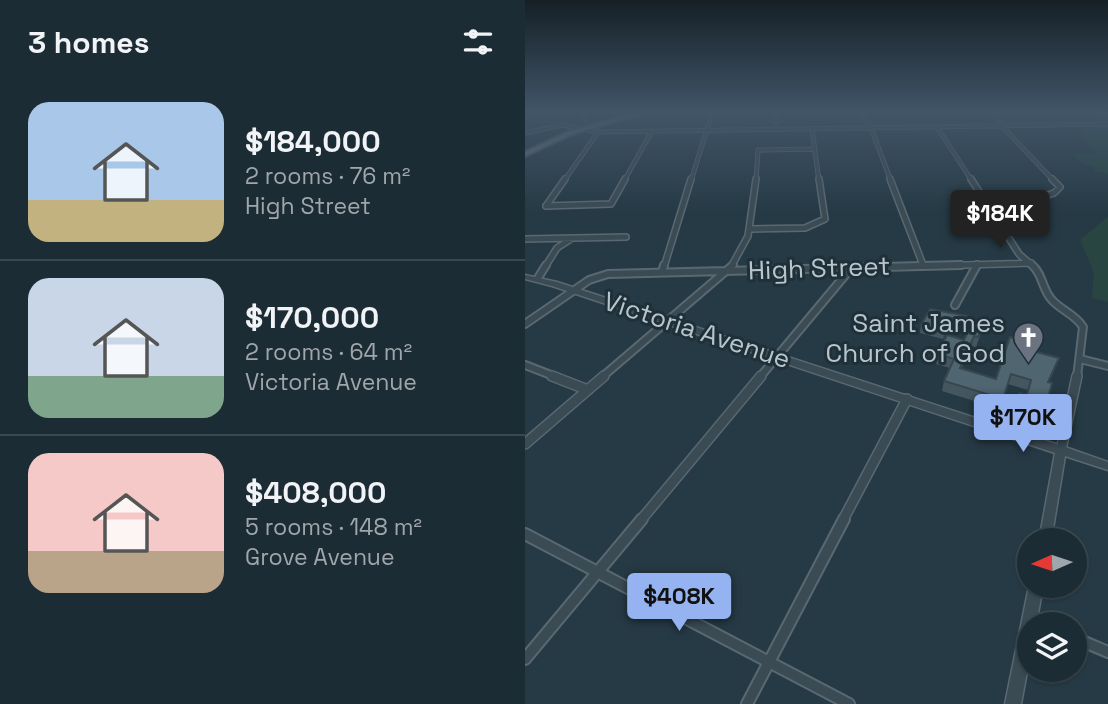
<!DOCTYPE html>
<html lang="en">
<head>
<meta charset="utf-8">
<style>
	:root { --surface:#1c2c34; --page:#25343c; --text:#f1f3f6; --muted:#a0a7ac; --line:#3a484f; --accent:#95b2f1 }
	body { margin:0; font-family:"Space Grotesk",sans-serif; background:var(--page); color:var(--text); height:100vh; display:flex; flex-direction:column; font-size:26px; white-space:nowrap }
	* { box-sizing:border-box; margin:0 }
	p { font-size:23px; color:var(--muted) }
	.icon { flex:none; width:38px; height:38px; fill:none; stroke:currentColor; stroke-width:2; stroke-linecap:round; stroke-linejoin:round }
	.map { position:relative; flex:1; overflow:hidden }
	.panel { display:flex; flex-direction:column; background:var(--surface); width:525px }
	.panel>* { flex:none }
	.needle { width:46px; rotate:267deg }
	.buttons { position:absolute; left:492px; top:528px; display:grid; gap:14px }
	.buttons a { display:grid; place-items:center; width:70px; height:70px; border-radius:50%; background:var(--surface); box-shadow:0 2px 5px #0004,0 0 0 2px var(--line); font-size:35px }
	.price { position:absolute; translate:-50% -60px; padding:0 16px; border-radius:7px; background:var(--accent); color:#111; font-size:23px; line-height:46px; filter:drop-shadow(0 2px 4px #0008) }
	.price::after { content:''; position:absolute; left:50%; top:42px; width:21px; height:16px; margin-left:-10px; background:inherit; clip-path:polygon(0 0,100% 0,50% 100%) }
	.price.active { background:#222; color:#fff }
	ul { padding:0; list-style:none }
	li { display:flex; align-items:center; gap:21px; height:175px; padding:0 28px }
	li+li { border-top:2px solid var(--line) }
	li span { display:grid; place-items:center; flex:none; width:196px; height:140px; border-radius:21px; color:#555 }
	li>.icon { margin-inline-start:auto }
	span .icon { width:84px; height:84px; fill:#fffc; stroke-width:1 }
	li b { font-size:30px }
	h2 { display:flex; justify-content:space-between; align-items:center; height:84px; padding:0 28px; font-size:30px }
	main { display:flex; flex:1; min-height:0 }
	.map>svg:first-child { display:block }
	.green { fill:#284542 }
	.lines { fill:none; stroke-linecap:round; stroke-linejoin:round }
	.minor-far4-casing { stroke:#596871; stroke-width:5 }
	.minor-far3-casing { stroke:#596871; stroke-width:8 }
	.minor-far2-casing { stroke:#596871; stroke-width:10 }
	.minor-far1-casing { stroke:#596871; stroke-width:12 }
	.minor-casing { stroke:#596871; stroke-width:14 }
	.tertiary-casing { stroke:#596871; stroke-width:3 }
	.primary-casing { stroke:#475760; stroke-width:4 }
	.minor-far4 { stroke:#3b4b54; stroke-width:3.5 }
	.minor-far3 { stroke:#3b4b54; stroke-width:5 }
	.minor-far2 { stroke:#3b4b54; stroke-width:6 }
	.minor-far1 { stroke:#3b4b54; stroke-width:9 }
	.minor { stroke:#3b4b54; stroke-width:10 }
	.tertiary { fill:#3b4b54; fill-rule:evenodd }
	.primary { fill:#596b74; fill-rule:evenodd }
	.wall { fill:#445760 }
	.shaded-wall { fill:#37474e }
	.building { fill:#4f6570; stroke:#37474e; stroke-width:2 }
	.labels { text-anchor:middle; stroke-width:6; stroke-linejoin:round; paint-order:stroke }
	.street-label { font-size:26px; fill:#b8c5cd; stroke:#1f3039 }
	.poi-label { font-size:26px; fill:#b8c5cd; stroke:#1f3039; text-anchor:end }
</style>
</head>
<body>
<main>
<section class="panel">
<h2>3 homes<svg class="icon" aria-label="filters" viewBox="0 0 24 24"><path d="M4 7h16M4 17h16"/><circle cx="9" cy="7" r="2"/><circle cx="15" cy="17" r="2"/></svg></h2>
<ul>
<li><span style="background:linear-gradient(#a9c7e8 70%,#c2b280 0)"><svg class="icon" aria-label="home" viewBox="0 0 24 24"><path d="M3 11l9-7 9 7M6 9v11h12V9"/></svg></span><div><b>$184,000</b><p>2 rooms · 76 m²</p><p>High Street</p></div></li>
<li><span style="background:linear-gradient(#c9d6e8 70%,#7fa58c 0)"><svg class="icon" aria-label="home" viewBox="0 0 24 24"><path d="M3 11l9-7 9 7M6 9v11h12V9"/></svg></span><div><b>$170,000</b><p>2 rooms · 64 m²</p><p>Victoria Avenue</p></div></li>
<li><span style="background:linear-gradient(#f6c9c9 70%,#b9a48a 0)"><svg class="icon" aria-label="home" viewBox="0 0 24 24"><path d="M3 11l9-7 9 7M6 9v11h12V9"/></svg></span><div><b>$408,000</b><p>5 rooms · 148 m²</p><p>Grove Avenue</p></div></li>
</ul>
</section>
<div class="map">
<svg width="583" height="704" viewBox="0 0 583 704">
	<rect width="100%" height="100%" fill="#263a45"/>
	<path class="green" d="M 559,113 L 583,113 L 583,173 L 570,172 L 569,167 L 555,162 L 547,154 L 573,154 L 559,140 L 554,126 L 572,125 Z
		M 583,217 L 583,302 L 567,298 L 569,273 L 555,240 Z"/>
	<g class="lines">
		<defs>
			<path id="minor-far4" d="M 59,113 L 60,120
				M 251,113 L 251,129
				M 336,113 L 346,128 L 366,181
				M 471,113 L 477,126 L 529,181
				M 412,127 L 447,181
				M 287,129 L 294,181
				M 0,133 L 37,125 L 73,132 L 583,124
				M 39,181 L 73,132
				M 99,181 L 127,131
				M 166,181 L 187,113
				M 231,181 L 233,150 L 289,149"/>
			<path id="minor-far3" d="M 365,179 L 398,265
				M 446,179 L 494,254 L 509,267
				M 459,199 L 511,199 L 529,193 L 535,187 L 527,179
				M 21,206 L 86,204 L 100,179
				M 21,206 L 40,179
				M 226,229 L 280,228 L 300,219 L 294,179
				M 0,239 L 101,237
				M 20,267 L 32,248 L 46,239
				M 139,267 L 166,179
				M 206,267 L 223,236 L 231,179
				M 369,267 L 506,263
				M 451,267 L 452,264"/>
			<path id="minor-far2" d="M 507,265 C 518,274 517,290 527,300 C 537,311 550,314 558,327 L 552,377
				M 137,272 L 139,265
				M 13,278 L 21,265
				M 430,305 L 452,265
				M 0,324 L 64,280 L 83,274 L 436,265
				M 555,359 L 583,366
				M 0,365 L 31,377
				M 77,377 L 208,265
				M 235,377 L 327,267"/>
			<path id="minor-far1" d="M 27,376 L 63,390
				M 0,444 L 79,376
				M 536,450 L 552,376
				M 116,520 L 236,376
				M 318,520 L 382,399"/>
			<path id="minor" d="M 0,534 L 324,704
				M 505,619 L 519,625
				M 550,638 L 583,652
				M 0,659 L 117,519
				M 222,704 L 319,519"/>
			<path id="tertiary" d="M 0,275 L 32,282 L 540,447 L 583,462 L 583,470 L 540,456 L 526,541 L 514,541 L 530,453 L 27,286 L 0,279 Z
				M 504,586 L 518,586 L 511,625 L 504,625 L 504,661 L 496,704 L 480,704 Z"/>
			<path id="primary" d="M 110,113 L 119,113 L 47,134 L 0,156 L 0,152 L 43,132 Z"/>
		</defs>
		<use href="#minor-far4" class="minor-far4-casing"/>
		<use href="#minor-far3" class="minor-far3-casing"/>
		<use href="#minor-far2" class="minor-far2-casing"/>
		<use href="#minor-far1" class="minor-far1-casing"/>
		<use href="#minor" class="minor-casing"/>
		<use href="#tertiary" class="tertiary-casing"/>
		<use href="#primary" class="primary-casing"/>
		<use href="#minor-far4" class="minor-far4"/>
		<use href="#minor-far3" class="minor-far3"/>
		<use href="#minor-far2" class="minor-far2"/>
		<use href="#minor-far1" class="minor-far1"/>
		<use href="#minor" class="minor"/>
		<use href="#tertiary" class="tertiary"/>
		<use href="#primary" class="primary"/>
	</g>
	<path class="wall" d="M 405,309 L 442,316 L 438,330 L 424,326 L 418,339 L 395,333 L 396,325 Z
		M 458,324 L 456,333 L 451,347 L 447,346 L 437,368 L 471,379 L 501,349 L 530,368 L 524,382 L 520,410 L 517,420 L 488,411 L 494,393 L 501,395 L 503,390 L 483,384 L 475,409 L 417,391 L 419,381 L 425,368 L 411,364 L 413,354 L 439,340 Z"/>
	<path class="shaded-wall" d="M 426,318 L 424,326 L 418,339 L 419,331 Z
		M 449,336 L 447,346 L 433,378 L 435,368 Z"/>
	<path class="building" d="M 405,309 L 442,316 L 439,322 L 426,318 L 419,331 L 396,325 Z
		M 448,321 L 458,324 L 453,337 L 449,336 L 435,368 L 471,379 L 485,337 L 503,342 L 500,349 L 534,358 L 523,382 L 527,383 L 520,410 L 492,401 L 494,393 L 502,395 L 506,380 L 486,374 L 478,399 L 419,381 L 429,359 L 413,354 L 422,335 L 439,340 Z"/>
	<linearGradient id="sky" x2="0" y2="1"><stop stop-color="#152026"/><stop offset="0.53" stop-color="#415568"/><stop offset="1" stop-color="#415568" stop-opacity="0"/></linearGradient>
	<rect width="583" height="212" fill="url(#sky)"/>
	<defs>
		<symbol id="church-pin" viewBox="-11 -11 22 30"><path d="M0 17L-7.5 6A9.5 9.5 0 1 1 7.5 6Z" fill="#6b7280" stroke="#1f3039"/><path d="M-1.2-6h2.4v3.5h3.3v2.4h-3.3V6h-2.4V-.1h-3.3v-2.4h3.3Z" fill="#fff"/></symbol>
	</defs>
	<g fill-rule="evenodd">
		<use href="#church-pin" x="486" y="320" width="35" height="47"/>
	</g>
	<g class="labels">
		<g class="street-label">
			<text transform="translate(294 268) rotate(-2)" y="9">High Street</text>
			<text transform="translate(172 330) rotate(18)" y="9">Victoria Avenue</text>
		</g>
		<g class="poi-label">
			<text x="480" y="332">Saint James<tspan x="480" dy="30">Church of God</tspan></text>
		</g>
	</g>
</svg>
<div class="buttons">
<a><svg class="needle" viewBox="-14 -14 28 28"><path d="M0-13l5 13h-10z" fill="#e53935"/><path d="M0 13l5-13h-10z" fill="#a0a7ac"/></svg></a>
<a><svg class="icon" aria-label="layers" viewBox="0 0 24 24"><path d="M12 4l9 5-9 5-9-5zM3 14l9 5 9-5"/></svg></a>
</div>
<b class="price active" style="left:475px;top:250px">$184K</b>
<b class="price" style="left:498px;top:454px">$170K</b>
<b class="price" style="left:154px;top:633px">$408K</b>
</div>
</main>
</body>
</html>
